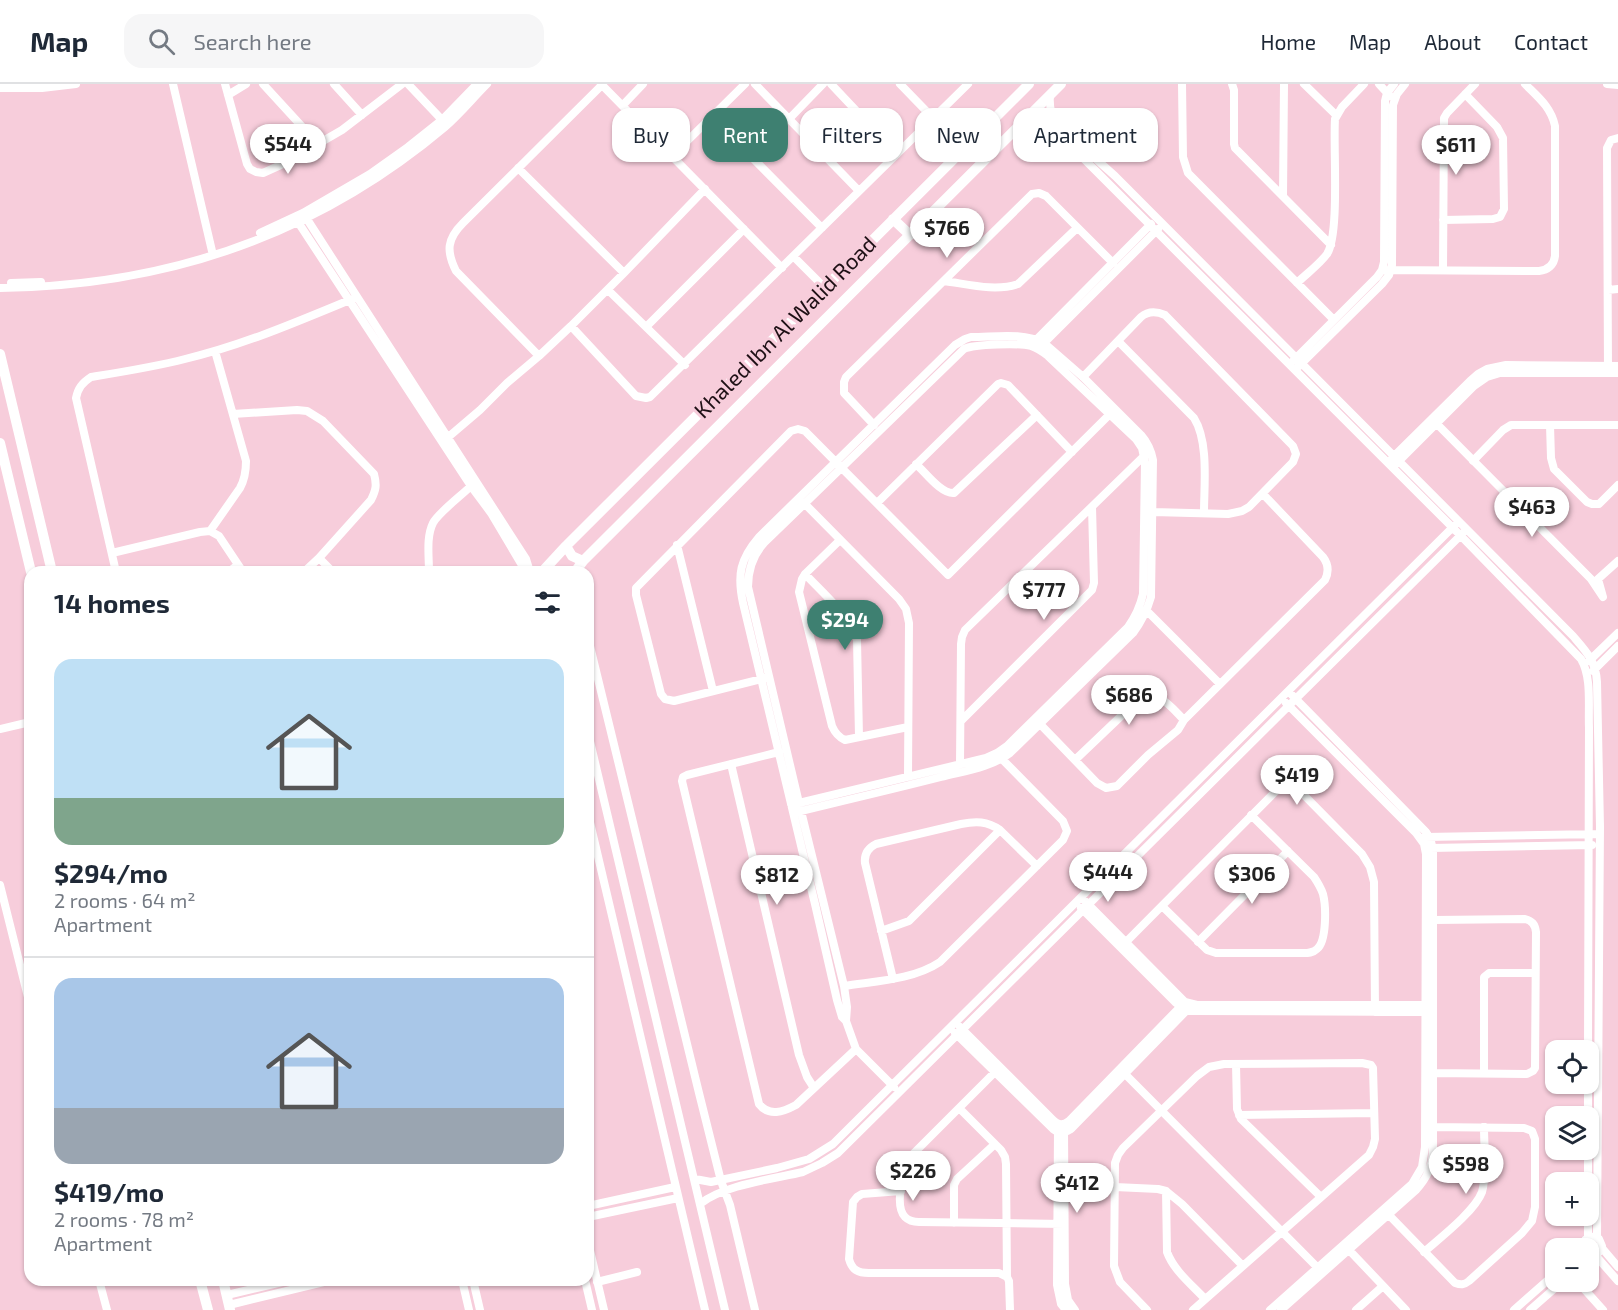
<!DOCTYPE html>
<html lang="en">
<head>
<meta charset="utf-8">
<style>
	:root { --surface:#fff; --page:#f6f6f7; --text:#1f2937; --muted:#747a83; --line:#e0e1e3; --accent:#3e8071 }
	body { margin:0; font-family:"Exo 2",sans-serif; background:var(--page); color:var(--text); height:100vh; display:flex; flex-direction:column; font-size:22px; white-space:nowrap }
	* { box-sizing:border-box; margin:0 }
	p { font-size:20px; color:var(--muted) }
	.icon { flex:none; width:33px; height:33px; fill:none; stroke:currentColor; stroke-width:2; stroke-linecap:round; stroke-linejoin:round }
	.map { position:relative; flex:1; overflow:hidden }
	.side { position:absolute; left:24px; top:482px; width:570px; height:720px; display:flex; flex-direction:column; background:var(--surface); border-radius:18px; box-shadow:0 2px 4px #0004 }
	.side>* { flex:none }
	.banner { position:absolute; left:612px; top:24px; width:570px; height:54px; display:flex; gap:12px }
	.fabs { position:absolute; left:1545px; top:956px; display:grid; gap:12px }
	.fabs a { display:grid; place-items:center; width:54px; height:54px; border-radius:12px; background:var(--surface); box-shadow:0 2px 4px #0004; font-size:30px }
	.price { position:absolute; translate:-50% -51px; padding:0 14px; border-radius:21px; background:#fff; color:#222; font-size:20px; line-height:39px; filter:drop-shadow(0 2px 3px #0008) }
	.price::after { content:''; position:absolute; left:50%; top:36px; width:18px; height:14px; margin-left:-9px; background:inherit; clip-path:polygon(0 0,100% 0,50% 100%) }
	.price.current { background:var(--accent); color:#fff }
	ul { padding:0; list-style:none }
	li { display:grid; align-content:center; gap:12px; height:318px; padding:0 30px }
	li+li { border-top:2px solid var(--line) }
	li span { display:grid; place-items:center; height:186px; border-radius:18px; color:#555 }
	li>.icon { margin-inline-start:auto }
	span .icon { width:108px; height:108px; fill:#fffc; stroke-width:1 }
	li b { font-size:26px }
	h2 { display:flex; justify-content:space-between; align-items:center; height:72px; padding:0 30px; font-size:26px }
	.tag { padding:0 21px; border-radius:18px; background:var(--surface); box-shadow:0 2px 4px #0004; font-size:21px; line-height:54px }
	.tag.current { background:var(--accent); color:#fff }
	header { display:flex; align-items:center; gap:36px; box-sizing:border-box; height:84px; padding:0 30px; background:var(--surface); border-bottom:2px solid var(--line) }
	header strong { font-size:28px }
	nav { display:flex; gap:33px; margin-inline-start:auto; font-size:21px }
	.search { width:420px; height:54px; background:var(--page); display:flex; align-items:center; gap:15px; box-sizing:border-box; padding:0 21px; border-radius:18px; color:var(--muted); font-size:22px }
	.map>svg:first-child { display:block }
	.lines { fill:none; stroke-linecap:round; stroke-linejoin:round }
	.street { stroke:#fff; stroke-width:8 }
	.secondary { stroke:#fff; stroke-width:10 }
	.labels { text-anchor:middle; stroke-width:6; stroke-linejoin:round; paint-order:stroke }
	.street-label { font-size:22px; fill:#1e1015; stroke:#f7cddb }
</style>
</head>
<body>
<header>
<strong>Map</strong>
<div class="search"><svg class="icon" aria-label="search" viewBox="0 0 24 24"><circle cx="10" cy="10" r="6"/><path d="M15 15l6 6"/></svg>Search here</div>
<nav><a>Home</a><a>Map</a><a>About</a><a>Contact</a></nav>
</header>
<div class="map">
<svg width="1618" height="1226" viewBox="0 0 1618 1226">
	<rect width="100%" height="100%" fill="#f7cddb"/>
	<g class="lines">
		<path class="street" d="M 173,0 L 212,167
			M 225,0 L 247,80 L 250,85 L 256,88 L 263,89 L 285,79 L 342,46 L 402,0
			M 263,0 L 318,60
			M 334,0 L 362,31
			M 408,0 L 444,38
			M 601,0 L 782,184
			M 755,0 L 859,107
			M 831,0 L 897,70
			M 900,0 L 933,34
			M 1182,0 L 1183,73 L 1188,89 L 1334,236
			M 1232,0 L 1234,6 L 1234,60 L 1235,64 L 1331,161
			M 1304,0 L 1336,31
			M 1379,0 L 1390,12
			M 1607,0 L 1618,1
			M 0,4 L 42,4 L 76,0
			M 228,11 L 246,0
			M 1050,11 C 1049,23 1051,32 1059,42 L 1115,92 L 1573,552 C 1586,567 1596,577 1597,598 L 1600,743 L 1597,1153
			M 623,21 L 643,0
			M 712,33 L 822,144
			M 789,35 L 823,0
			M 1023,38 C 1037,36 1047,40 1058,49 L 1460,451 L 1581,575 C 1592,594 1588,621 1589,644 L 1588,966
			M 672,72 L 745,0
			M 518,84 L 624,189
			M 1283,112 L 1284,0
			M 305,132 L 526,475 L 530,488
			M 296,135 L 471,402 L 491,429 L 526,488
			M 1443,136 L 1493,135 L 1500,133 L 1504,125 L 1503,54 L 1497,43 L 1465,10
			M 260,149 L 303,129 L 370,90 L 408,63 L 442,36 L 477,0
			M 794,173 L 824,203
			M 1382,186 L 1539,187 C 1548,186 1554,181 1555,172 L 1555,42 C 1551,23 1538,13 1525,0
			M 1443,186 L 1444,34 L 1447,29 L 1475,0
			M 944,197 C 967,200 995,208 1018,200 L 1077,144
			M 11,199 L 41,198
			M 1297,199 C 1306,190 1319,181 1327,170 C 1340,150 1333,63 1335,35 L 1342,23 L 1364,0
			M 0,204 C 167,202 317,151 445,43 C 460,30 473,14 487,0
			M 608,206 L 685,281
			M 1608,206 L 1618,205
			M 571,242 L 636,312 L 646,314 L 650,313 L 968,0
			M 646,243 L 744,145
			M 1035,257 L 1151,140
			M 1118,257 L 1194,334 C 1209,358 1204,401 1204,429
			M 1041,262 L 1158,145
			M 539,272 L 456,187 C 446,167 447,155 463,139 L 602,1
			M 1293,277 L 1377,193 L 1382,186 L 1384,178 L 1385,17 L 1387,9 L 1394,0
			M 1298,283 L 1382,200 L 1389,191 L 1392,181 L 1393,21 L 1397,10 L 1405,0
			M 1608,286 L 1607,64 L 1611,56 L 1618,54
			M 1083,293 L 1141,233 C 1148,227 1156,227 1165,231 L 1293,362 L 1296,370 L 1293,378 L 1249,423 L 1242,427 L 1228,430 L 1153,428
			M 233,330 L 297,326 L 307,327 L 323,337 L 374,390 C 377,401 376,406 371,416 L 319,474 L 304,488
			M 1432,335 L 1591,495 L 1603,513 L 1598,495 L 1618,477
			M 874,341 L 844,309 L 844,298 L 846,293 L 1032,110 L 1039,109 L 1046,112 L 1113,179
			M 1550,341 L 1551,374 L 1554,385 L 1587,418 L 1592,420 L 1599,420 L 1618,401
			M 446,355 L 480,326 L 507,299 L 539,272 L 571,242 L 624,189 L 705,105
			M 1392,374 L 1470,297 L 1478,290 L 1487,285 L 1506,281 L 1618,282
			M 1473,377 L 1503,346 L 1511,341 L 1618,341
			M 916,380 C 926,389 941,410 954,409 L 1037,331
			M 1395,381 L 1474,302 L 1487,293 L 1500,289 L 1618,289
			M 804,419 L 899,515 L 906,525 L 909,539 L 908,692
			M 877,419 L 998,300 L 1001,299 L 1008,301 L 1072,368
			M 210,447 L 240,404 C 245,395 246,387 246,377 L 215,267
			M 840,456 L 805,490 L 802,495 L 799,508 L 832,642 C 835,649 838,653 845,656 L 908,643
			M 677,461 L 713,607
			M 112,469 L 200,448 L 210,447 L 219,452 L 243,488
			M 319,474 L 333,488
			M 116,488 L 76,314 C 78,304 82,299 91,293 C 122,288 154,283 185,275 C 244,261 301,236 357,213
			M 228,488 L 238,481
			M 429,488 C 429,472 426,453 433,439 C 438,429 462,411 471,402
			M 805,490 C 821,507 852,534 857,556 L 859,653
			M 1147,527 L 1220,600
			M 588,554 L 699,1009 L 721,1097 L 730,1121 L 755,1226
			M 1589,577 L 1618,549
			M 1593,587 L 1618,562
			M 765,594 L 674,617 L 665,615 L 661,610 L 636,511 L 636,504 L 791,347 L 798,345 L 805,347 L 948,491 L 1112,328
			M 961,637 L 1092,506 L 1094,499 L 1092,423
			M 1040,640 L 1097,699 L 1106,704 L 1117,702 L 1148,671 L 1178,646 L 1184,636 L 1325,496 C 1329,488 1329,481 1323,473 L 1263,410
			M 0,645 L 30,638
			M 588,649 L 725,1226
			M 779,668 L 687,691 L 683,693 L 682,697 L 759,1020 C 769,1033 783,1028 796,1021 L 856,965
			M 1075,676 L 1139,615 C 1159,605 1171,623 1184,636
			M 731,680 L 799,971 L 807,993 L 814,1004
			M 960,680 L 961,560 L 962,553 L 965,546 L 1145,371
			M 791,720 L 799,719 L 986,674 L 997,669 L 1007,662 L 1128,543 C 1136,532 1140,523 1143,510 L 1145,378 L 1142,364 L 1136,355 L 1048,272 C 1043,268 1037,264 1031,262 C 1020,259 974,260 964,265 L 764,459 C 752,472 748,486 748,503 L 799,719 L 801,727 L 844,902 L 847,923 L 846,937 L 842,933 L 837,916 L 815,820 L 743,519 C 737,491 740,475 759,453 L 955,261 L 965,255 L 971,253 C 995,253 1023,248 1044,259 L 1083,293 L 1141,351 C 1148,359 1151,366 1153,376 L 1151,513 C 1147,527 1142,537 1133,549 L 1010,669 C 990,684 964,687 941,693 C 894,705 847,716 801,727 L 793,728
			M 588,730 L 705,1226
			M 1425,753 L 1600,750
			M 1430,764 L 1592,761
			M 0,801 L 30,921
			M 1085,817 L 1185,918 L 1197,921 L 1429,921
			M 1162,822 L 1207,866 L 1216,869 L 1303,869 C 1308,869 1313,869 1317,865 C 1327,857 1326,822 1323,810 C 1321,804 1318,799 1314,793 L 1251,731
			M 1081,824 L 1175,918 L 1184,925 L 1193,927 L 1429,928
			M 881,847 L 909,837 L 1000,746
			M 1126,858 L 1279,704 C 1284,700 1288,699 1295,702 L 1362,770 L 1370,783 L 1374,798 L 1375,928
			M 1198,858 L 1288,767
			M 893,895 L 865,779 C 864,770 868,764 876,760 L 961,740 C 976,737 987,737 1000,746 L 1037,782
			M 844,902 C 875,897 913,896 940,878 L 1063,756 L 1067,747 L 1063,737 L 1000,673
			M 846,937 L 856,965 L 894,1003
			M 960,943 L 1053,1036 C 1059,1041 1062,1042 1069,1037 L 1184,919
			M 955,949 L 1053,1045 C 1061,1051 1064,1049 1071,1045 L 1189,924
			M 1236,980 L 1237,1025 L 1241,1035 L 1321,1113
			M 995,988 L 911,1072 C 903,1084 894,1122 905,1133 C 909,1137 914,1138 919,1138 L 1064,1140
			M 1433,989 L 1527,990 L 1533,987 L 1535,984 L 1536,848 C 1535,840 1532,837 1525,835 L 1434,836
			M 1484,989 L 1484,893 L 1489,889 L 1535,889
			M 1125,990 L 1318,1184
			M 959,1024 L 1001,1066 L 1005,1073 L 1006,1080 L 1007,1193
			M 1239,1031 L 1374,1029
			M 1588,1032 L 1588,999
			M 1064,1044 L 1065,1200 L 1068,1216 L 1075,1226
			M 1058,1045 L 1057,1201 L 1061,1220 L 1066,1226
			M 695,1095 L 711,1098 L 777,1084 L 809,1075 L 833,1060 L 1455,441
			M 1588,1098 L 1588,1065
			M 1115,1103 L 1158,1105 L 1166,1107 L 1182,1120 L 1243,1182
			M 901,1107 L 862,1110 L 857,1113 L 853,1118 L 849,1175 C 852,1186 858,1189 869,1189 L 999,1189 L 1007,1193 L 1009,1197 L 1010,1226
			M 1166,1107 L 1167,1168 C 1174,1187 1192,1201 1205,1215
			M 700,1120 C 723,1101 773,1095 803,1088 L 822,1079 L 838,1069 L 1464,448
			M 588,1122 L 675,1103
			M 1386,1128 L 1455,1199 C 1461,1201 1464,1201 1469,1197 L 1522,1149 L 1532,1137 L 1535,1123 L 1535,1055 L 1532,1047 L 1524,1044 L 1430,1043
			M 1588,1131 L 1588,1153
			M 588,1133 L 678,1114
			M 954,1139 L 954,1101 L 957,1095 L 995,1060
			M 588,1158 L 604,1226
			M 1583,1164 C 1583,1154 1591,1150 1599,1155 L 1602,1162 C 1601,1169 1595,1172 1588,1170
			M 1602,1164 L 1618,1183
			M 1349,1166 L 1406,1226
			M 1424,1168 C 1440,1154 1475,1127 1482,1108 C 1487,1092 1484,1061 1484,1043
			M 1595,1171 L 1618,1197
			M 99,1196 L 107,1226
			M 462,1196 L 469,1226
			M 473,1196 L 480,1226
			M 585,1196 L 592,1226
			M 1577,1197 L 1603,1226
			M 597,1198 L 637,1188
			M 227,1211 L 291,1196
			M 229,1221 L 332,1196
			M 1147,1226 L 1120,1198 L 1114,1182 L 1115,1079 L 1118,1071 L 1123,1064 L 1197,992 L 1209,983 L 1224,980 L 1362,979 L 1371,981 L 1373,984 L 1375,1055 L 1373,1063 L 1369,1071 L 1193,1226
			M 1270,1226 L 1412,1100 L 1422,1083 L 1425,1063 L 1426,770 L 1424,760 L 1416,749 L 1286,619
			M 1281,1226 L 1416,1106 C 1427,1094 1432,1083 1433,1067 L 1433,768 L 1431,757 L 1426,748 L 1292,611
			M 1356,1226 L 1383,1202
			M 1514,1226 L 1556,1189
			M 1530,1226 L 1563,1197"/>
		<path class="secondary" d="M 893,135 L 910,151
			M 0,270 L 52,488
			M 0,359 L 31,488
			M 566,462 L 572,472 L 583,477
			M 542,488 L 566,462 L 1029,0
			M 575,488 L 583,477 L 1061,0
			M 200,1196 L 208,1226
			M 223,1196 L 230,1226"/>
	</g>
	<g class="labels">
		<g class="street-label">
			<text transform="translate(785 243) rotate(-45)" y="8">Khaled Ibn Al Walid Road</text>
		</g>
	</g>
</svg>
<div class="fabs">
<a><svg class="icon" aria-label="locate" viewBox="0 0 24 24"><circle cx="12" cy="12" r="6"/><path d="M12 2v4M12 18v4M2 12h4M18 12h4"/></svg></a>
<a><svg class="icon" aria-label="layers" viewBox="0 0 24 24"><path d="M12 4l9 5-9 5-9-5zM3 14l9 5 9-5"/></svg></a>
<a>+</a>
<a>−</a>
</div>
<b class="price" style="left:288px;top:91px">$544</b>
<b class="price" style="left:1456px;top:92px">$611</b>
<b class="price" style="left:947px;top:175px">$766</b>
<b class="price" style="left:1532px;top:454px">$463</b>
<b class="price" style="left:1044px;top:537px">$777</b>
<b class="price current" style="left:845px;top:567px">$294</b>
<b class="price" style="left:1129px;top:642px">$686</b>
<b class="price" style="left:1297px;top:722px">$419</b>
<b class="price" style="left:1108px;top:819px">$444</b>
<b class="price" style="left:1252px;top:821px">$306</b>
<b class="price" style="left:777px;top:822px">$812</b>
<b class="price" style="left:1466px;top:1111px">$598</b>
<b class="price" style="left:913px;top:1118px">$226</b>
<b class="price" style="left:1077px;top:1130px">$412</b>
<div class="banner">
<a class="tag">Buy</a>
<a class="tag current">Rent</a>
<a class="tag">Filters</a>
<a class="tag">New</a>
<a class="tag">Apartment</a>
</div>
<section class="side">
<h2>14 homes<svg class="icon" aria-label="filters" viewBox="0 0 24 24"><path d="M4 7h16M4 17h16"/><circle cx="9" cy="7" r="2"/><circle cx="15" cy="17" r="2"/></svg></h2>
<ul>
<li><span style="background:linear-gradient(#bfe0f5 75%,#7fa58c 0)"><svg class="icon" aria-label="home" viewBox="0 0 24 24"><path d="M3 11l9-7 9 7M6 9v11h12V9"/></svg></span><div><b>$294/mo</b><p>2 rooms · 64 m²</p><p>Apartment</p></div></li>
<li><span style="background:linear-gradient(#a9c7e8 70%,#9aa5b1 0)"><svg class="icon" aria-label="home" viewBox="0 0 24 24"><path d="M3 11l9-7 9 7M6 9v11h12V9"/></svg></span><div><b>$419/mo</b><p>2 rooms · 78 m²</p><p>Apartment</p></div></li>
</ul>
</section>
</div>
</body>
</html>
